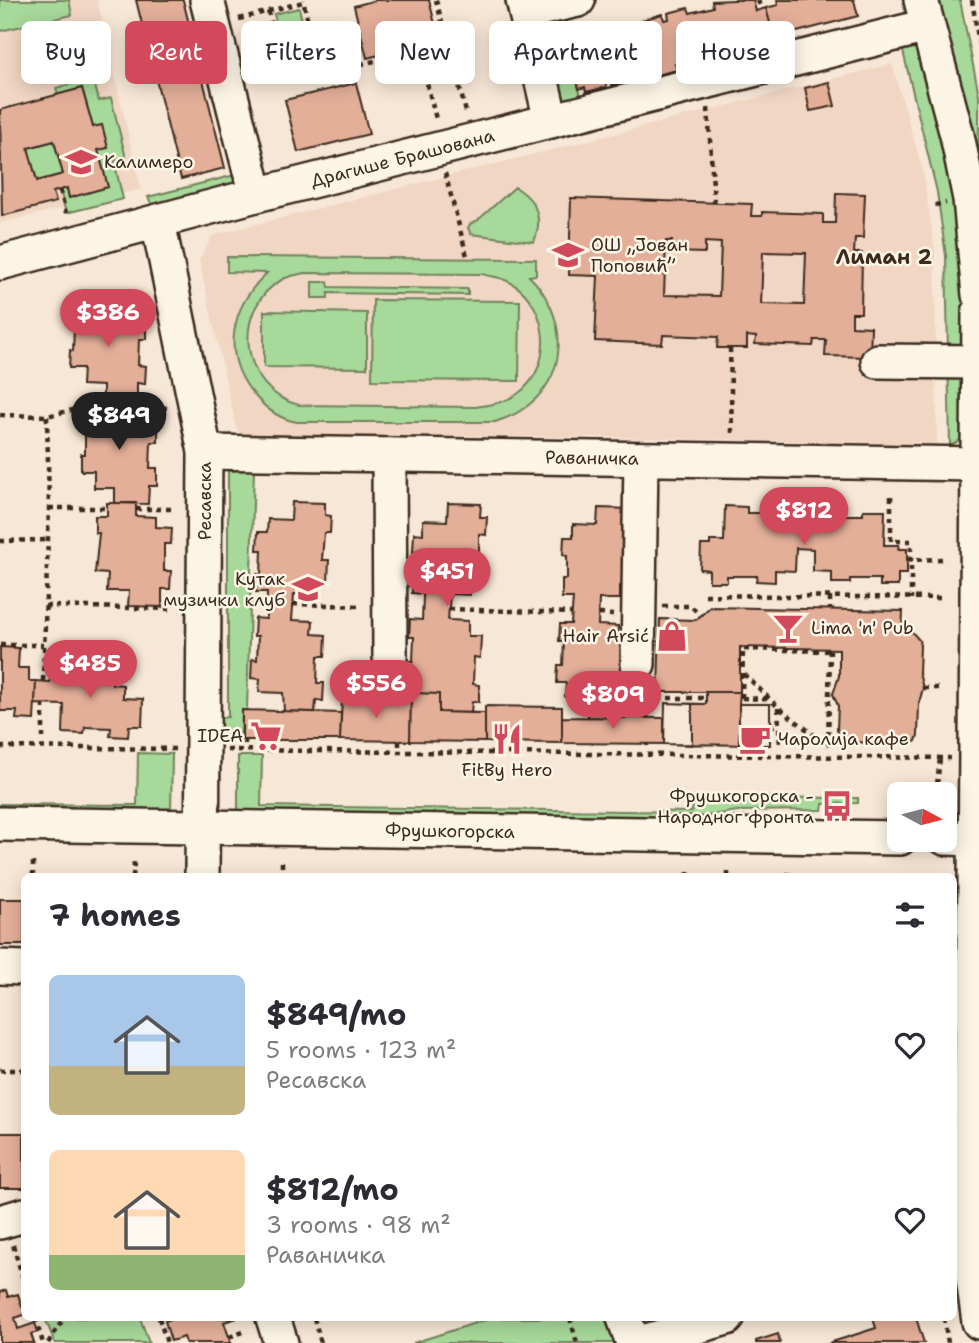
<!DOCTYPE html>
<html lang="en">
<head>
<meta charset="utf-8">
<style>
	:root { --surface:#fff; --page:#f7f7f7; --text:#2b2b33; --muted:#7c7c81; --accent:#d1495b }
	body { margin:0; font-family:"Shantell Sans",sans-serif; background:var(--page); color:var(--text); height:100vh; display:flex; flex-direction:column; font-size:26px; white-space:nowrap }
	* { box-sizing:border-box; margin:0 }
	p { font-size:23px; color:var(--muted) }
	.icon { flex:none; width:38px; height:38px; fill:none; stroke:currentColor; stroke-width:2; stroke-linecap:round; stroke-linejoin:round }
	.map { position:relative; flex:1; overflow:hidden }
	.drawer { position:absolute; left:21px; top:873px; width:936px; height:448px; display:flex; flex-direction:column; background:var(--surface); border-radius:10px; box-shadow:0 4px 18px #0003 }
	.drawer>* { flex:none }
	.top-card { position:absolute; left:21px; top:21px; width:938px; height:63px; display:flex; gap:14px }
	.needle { width:46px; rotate:97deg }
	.tools { position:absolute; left:887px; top:782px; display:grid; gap:14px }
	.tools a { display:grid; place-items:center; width:70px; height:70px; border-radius:10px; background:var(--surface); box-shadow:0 4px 18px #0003; font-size:35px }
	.price { position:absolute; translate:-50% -60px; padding:0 16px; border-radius:24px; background:var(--accent); color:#fff; font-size:23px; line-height:46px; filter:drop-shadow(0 2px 4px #0008) }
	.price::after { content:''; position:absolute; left:50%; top:42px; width:21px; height:16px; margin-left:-10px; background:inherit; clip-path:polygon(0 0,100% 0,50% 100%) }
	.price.on { background:#222; color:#fff }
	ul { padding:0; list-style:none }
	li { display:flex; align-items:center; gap:21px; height:175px; padding:0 28px }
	li span { display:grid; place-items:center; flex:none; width:196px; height:140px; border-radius:10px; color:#555 }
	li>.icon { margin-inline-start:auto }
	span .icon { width:84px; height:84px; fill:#fffc; stroke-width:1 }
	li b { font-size:30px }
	h2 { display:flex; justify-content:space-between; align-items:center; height:84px; padding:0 28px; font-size:30px }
	.chip { padding:0 24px; border-radius:10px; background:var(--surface); box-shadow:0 4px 18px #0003; font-size:24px; line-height:63px }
	.chip.on { background:var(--accent); color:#fff }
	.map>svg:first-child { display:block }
	.built { fill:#f1d6c4 }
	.green { fill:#a7d99a; stroke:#71825c; stroke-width:2; fill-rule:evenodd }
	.building { fill:#e4af99; stroke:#3b2a1e; stroke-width:2; fill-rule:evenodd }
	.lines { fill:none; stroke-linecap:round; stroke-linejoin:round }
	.minor-casing { stroke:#3b2a1e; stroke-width:38 }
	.path { stroke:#3b2a1e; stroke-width:4.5; stroke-dasharray:5 5; stroke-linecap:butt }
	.minor { stroke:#fcf5e5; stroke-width:33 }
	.labels { text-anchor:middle; stroke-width:5; stroke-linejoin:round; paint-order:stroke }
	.street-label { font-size:18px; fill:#3b2a1e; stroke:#fcf5e5 }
	.poi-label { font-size:18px; fill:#3b2a1e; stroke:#fcf5e5; text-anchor:start }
	.quarter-label { font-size:21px; font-weight:bold; fill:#3b2a1e; stroke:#fcf5e5 }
</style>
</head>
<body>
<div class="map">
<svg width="979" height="1343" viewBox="0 0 979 1343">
	<rect width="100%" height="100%" fill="#f7e7d6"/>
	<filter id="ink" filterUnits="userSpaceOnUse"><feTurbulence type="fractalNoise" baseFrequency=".0143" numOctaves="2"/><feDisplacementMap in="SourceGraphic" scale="14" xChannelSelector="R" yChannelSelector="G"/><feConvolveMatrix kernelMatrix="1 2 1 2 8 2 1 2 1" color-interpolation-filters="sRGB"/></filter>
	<g filter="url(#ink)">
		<path class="built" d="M 0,0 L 97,0 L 141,189 L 0,223 Z
			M 892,64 L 923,171 L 935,251 L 937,444 L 594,437 L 248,435 L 237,431 L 199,260 L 213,235 Z"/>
		<path class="green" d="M 0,0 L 69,0 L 72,15 L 0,31 Z
			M 935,0 L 960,0 L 979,95 L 979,182 Z
			M 299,8 L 305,32 L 280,38 L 274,14 Z
			M 565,15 L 574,44 L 568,46 L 581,96 L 559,100 L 542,21 Z
			M 919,40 L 951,165 L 966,285 L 962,439 L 950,446 L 946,256 L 937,192 L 901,43 Z
			M 93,78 L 99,101 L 111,98 L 126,158 L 114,161 L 123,199 L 66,213 L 60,190 L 67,188 L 69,197 L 108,187 L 98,150 L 107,148 L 93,127 L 82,88 L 58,95 L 56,88 Z
			M 54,141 L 63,174 L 37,181 L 28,148 Z
			M 243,173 L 247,188 L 153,207 L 148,197 Z
			M 515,187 C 537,200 543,219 534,242 L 471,234 L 468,228 L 470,224 L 477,221 Z
			M 227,257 L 536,259 L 536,275 L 529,276 C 569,315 571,380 520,411 C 513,416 503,419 495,422 L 297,422 C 280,419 267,410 256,397 C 220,357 230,307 267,273 L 227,272 ZM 304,273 L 482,274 C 489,276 497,277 503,279 C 549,297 558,367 516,395 C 503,403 490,405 475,407 L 299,405 C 240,391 230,308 283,279 C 289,276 297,275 304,273 Z
			M 312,282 L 328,282 L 329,287 L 468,289 L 468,295 L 328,293 L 328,298 L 312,298 Z
			M 373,300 L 520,301 L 519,381 L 372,380 Z
			M 264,311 L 367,313 L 367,368 L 264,367 Z
			M 254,469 L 247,710 L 242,710 L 241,733 L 213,732 L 214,718 L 228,717 L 228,471 Z
			M 138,753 L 172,754 L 171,813 L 0,820 L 0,804 L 137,805 Z
			M 238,756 L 262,756 L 261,806 L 692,812 L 693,797 L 858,798 L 858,803 L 823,804 L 822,810 L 737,811 L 675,821 L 238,815 Z
			M 45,1318 L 140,1318 L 149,1343 L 55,1343 Z
			M 491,1318 L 612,1318 L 619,1343 L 413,1343 Z"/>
		<path class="building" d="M 136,0 L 183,0 L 225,168 L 181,179 Z
			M 376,0 L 429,0 L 439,40 L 367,58 L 354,6 Z
			M 734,0 L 753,0 L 756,11 L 766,8 L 774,38 L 771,39 L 773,44 L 752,50 L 751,44 L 745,45 L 747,51 L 726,57 L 725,51 L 701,57 L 703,63 L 682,68 L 681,62 L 675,64 L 677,70 L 656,75 L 654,69 L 632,75 L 633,80 L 612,85 L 611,81 L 605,82 L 607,87 L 586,92 L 585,87 L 579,89 L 568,45 L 574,44 L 572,37 L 592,31 L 594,38 L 600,37 L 598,30 L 618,24 L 620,31 L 643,25 L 642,20 L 662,14 L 664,20 L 669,19 L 668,13 L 688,8 L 690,13 L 713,7 L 712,1 Z
			M 777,0 L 854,0 L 858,16 L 774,38 L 766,8 L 778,5 Z
			M 829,82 L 835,106 L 810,111 L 805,88 Z
			M 356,83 L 369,134 L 298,152 L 285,100 Z
			M 82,88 L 93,127 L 102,125 L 108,148 L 98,150 L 108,187 L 69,198 L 67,188 L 53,192 L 56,202 L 2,216 L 0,110 ZM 54,141 L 63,174 L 37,181 L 28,148 Z
			M 836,193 L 865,194 L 863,238 L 855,238 L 854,253 L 862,253 L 861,313 L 852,313 L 852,326 L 871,327 L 870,357 L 825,356 L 826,340 L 814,340 L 813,346 L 755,344 L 756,337 L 747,336 L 747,348 L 717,348 L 718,337 L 663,335 L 662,344 L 595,341 L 598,276 L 569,275 L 571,198 L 752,204 L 751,216 L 762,216 L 762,212 L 823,214 L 823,223 L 835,223 ZM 666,241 L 672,241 L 671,252 L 705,253 L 705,242 L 721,243 L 719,296 L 664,295 ZM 763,252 L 806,253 L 804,305 L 761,304 Z
			M 82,297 L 111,298 L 111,311 L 131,311 L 131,322 L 146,322 L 146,339 L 139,339 L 138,365 L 146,366 L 145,384 L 137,383 L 137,401 L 103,400 L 103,386 L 82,385 L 83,368 L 69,368 L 70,350 L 73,351 L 74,328 L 69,328 L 69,310 L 82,310 Z
			M 93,400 L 122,401 L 122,414 L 142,414 L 142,425 L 158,425 L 158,442 L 151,442 L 150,468 L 157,468 L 157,486 L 149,486 L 148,504 L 115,503 L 115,488 L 94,488 L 94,471 L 81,471 L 81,454 L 85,454 L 85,431 L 81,430 L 81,413 L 93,414 Z
			M 292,502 L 325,503 L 325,515 L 331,516 L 330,533 L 324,533 L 322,560 L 329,560 L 328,581 L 315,581 L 314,595 L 294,594 L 292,620 L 313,621 L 312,634 L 326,635 L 325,656 L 318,656 L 317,683 L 324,683 L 323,701 L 316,700 L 315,712 L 284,711 L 283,693 L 259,692 L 260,679 L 251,678 L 252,659 L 257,660 L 258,636 L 254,636 L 255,618 L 266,619 L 267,592 L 256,592 L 256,574 L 261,575 L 262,550 L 257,550 L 258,532 L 267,532 L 268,519 L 291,520 Z
			M 107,503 L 136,503 L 136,516 L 156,517 L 156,527 L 172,528 L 171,544 L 164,544 L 164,571 L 171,571 L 170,589 L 162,589 L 162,607 L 128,606 L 129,591 L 107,591 L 108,574 L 95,573 L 99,533 L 95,533 L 95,516 L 107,516 Z
			M 448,503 L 481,504 L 480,517 L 487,517 L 486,535 L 479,534 L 479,561 L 485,562 L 484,583 L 470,582 L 470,595 L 450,594 L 448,620 L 468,621 L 468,636 L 481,636 L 480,658 L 474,657 L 473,684 L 479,685 L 479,702 L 472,702 L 471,713 L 439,712 L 439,694 L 416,693 L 416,680 L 407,680 L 408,661 L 413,661 L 414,637 L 409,637 L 410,619 L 422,620 L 423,597 L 423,594 L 412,593 L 412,576 L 417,576 L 417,564 L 418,552 L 413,552 L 414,533 L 423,534 L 423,520 L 447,521 Z
			M 725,506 L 747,507 L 747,513 L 772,513 L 773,507 L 792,508 L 791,523 L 818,523 L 819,509 L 838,509 L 837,515 L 863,515 L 863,510 L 885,510 L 884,545 L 899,545 L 898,549 L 907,549 L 907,574 L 898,574 L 898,586 L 880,586 L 880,579 L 850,579 L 850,583 L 832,583 L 832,572 L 813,571 L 813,549 L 796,548 L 795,571 L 775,570 L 775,582 L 756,581 L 757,576 L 727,576 L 727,582 L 709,582 L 709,570 L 700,569 L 701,545 L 710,545 L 710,541 L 724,541 Z
			M 598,508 L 631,509 L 634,586 L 620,586 L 620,599 L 599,599 L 598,625 L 618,626 L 618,639 L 631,640 L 623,661 L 623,688 L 629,688 L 628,706 L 621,705 L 621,718 L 588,717 L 589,698 L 565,697 L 566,683 L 557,683 L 558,665 L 563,665 L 564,641 L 559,641 L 560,624 L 571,624 L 573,598 L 562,598 L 562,579 L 567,579 L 567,556 L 563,555 L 564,537 L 573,537 L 573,524 L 597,525 Z
			M 710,607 L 903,611 L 902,631 L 912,632 L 919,640 L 920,646 L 919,673 L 923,688 L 919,703 L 918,735 L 916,741 L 911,744 L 848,742 L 841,738 L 837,730 L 838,706 L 833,694 L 839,676 L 839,649 L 740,647 L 740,692 L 658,692 L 660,619 L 696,620 Z
			M 0,647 L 19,648 L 18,668 L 29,668 L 29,681 L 36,681 L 34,720 L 16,719 L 17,711 L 0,711 Z
			M 50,663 L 69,664 L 69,672 L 91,673 L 91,664 L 113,665 L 112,684 L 123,685 L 123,698 L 143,699 L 142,726 L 129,726 L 128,737 L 110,736 L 111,728 L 85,727 L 84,734 L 63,733 L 64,705 L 35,704 L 36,681 L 50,682 Z
			M 411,684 L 416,684 L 416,693 L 439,694 L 439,712 L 485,713 L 485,742 L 410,741 Z
			M 706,692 L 740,692 L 739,704 L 770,704 L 770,719 L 774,727 L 770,732 L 770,745 L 664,744 L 665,703 L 706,704 Z
			M 342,698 L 411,699 L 410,741 L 340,740 Z
			M 665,703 L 692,704 L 692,745 L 664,744 Z
			M 739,704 L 770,704 L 770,719 L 774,727 L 770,732 L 770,745 L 739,745 Z
			M 485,706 L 562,707 L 562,743 L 485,742 Z
			M 242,710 L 341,713 L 340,740 L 242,740 Z
			M 562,717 L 664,718 L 664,744 L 562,743 Z
			M 0,899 L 24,899 L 24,945 L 0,945 Z
			M 0,1133 L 24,1133 L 24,1188 L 0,1188 Z
			M 6,1290 L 8,1297 L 18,1294 L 22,1307 L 24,1306 L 24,1315 L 15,1318 L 18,1329 L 35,1323 L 38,1332 L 31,1334 L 34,1343 L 0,1343 L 0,1292 Z
			M 174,1318 L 237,1318 L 224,1322 L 231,1343 L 186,1343 L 184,1337 L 171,1341 L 165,1321 Z
			M 873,1318 L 916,1318 L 924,1343 L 829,1343 L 876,1328 Z
			M 778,1334 L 780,1343 L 756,1343 L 756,1341 Z"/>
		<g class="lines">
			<defs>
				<g id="minor">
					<path d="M 207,0 L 256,195"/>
					<path d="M 523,0 L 551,121"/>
					<path d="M 921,0 L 957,135 L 970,199 L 979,295"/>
					<path d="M 526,12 L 578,0"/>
					<path d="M 158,222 L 205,452 L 202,877"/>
					<path id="s1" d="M 0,263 L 256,195 L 927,26"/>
					<path d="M 979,313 L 975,886 L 969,1208 L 972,1271 L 979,1322"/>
					<path d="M 878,361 L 979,362"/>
					<path id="s2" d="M 205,452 L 978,464"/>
					<path d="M 389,455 L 390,657"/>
					<path d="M 638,664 L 641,459"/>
					<path id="s3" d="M 0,824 L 900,838"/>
					<path d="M 945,838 L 979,839"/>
					<path d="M 0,967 L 24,968"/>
					<path d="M 0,1222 L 24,1215"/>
					<path d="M 273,1318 L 281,1343"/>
					<path d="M 624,1318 L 633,1343"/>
					<path d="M 639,1343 L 727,1318"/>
				</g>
			</defs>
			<use href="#minor" class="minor-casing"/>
			<path class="path" d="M 436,0 L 466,112
				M 758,0 L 761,10
				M 972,0 L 979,44
				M 268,11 L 277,43
				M 239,19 L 303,2
				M 311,34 L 353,66 L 418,51
				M 417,45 L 436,119
				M 248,51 L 311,34 L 303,0
				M 422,67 L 452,59
				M 708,108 L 714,202
				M 445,173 L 467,256
				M 60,190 L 66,213
				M 935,205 L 946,203
				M 730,348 L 732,434
				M 122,406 L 168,408
				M 0,415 L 47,416 L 94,405
				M 891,496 L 891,541 L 911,541 L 911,599
				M 49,508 L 107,508
				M 136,509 L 174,509
				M 0,541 L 47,540
				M 907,560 L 944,559
				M 705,595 L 944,598
				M 830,597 L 830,610
				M 251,602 L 267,603
				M 293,604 L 362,606
				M 45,606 L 174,609
				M 663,606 L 691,606 L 701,616
				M 449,609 L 572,613
				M 599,614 L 613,615
				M 0,645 L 43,645
				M 744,674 L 778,707 L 828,746
				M 43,681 L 49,508 L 47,416
				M 400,682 L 400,699
				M 923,688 L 942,688
				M 648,698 L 706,698
				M 742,698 L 743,649 L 830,651
				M 742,698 L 768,699
				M 43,704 L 43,738
				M 778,708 L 780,746
				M 647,718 L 648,687
				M 399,741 L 399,747
				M 245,744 L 245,740
				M 647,744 L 647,746
				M 828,745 L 830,649
				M 0,747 L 177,749
				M 227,750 L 950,758
				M 936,794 L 940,758
				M 33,877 L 33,859
				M 133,877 L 134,861
				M 282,877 L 282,861
				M 688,877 L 688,867
				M 728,877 L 728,867
				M 788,877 L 788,868
				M 943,877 L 943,874
				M 0,1070 L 24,1070
				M 13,1245 L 24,1282
				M 35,1318 L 43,1343
				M 159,1318 L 167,1343
				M 314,1318 L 321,1343
				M 570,1318 L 577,1343
				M 944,1318 L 948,1343
				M 229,1337 L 246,1331
				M 48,1343 L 64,1318"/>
			<use href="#minor" class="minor"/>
		</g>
	</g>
	<defs>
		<symbol id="school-bare" viewBox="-9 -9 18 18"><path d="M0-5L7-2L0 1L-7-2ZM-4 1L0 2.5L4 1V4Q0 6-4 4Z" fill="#d1495b" stroke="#fcf5e5" stroke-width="2.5" paint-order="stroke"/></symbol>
		<symbol id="bar-bare" viewBox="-9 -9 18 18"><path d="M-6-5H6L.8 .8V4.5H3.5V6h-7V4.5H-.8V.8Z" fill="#d1495b" stroke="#fcf5e5" stroke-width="2.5" paint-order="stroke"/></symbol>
		<symbol id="shop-bare" viewBox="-9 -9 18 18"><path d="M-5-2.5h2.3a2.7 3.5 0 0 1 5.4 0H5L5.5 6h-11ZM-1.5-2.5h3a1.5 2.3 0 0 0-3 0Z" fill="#d1495b" stroke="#fcf5e5" stroke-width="2.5" paint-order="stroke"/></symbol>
		<symbol id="supermarket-bare" viewBox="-9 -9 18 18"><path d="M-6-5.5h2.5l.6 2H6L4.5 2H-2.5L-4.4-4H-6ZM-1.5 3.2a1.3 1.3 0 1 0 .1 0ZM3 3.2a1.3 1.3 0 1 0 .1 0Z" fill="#d1495b" stroke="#fcf5e5" stroke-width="2.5" paint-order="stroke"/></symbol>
		<symbol id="restaurant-bare" viewBox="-9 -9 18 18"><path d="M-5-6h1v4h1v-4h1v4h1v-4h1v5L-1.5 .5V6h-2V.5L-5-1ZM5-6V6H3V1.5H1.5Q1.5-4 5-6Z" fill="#d1495b" stroke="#fcf5e5" stroke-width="2.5" paint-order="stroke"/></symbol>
		<symbol id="cafe-bare" viewBox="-9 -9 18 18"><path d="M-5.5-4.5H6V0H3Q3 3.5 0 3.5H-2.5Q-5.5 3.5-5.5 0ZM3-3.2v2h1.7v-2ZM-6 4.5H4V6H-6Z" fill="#d1495b" stroke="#fcf5e5" stroke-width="2.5" paint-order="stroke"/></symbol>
		<symbol id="bus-bare" viewBox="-9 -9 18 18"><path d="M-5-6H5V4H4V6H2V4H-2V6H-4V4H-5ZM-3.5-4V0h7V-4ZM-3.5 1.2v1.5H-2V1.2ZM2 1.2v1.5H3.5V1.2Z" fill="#d1495b" stroke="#fcf5e5" stroke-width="2.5" paint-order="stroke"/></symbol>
	</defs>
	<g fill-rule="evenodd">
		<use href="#school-bare" x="59" y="140" width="44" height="44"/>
		<use href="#school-bare" x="546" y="233" width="44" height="44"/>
		<use href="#school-bare" x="286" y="567" width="44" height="44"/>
		<use href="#bar-bare" x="766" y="606" width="44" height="44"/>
		<use href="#shop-bare" x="650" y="614" width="44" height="44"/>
		<use href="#supermarket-bare" x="244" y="714" width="44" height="44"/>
		<use href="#restaurant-bare" x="485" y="717" width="44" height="44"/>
		<use href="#cafe-bare" x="733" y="717" width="44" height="44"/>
		<use href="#bus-bare" x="815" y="784" width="44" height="44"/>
	</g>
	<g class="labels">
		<g class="street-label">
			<text dy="6" stroke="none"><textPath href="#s1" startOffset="416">Драгише Брашована</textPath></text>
			<text dy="6" stroke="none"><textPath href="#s2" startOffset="387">Раваничка</textPath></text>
			<text transform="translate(205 501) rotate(-90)" y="6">Ресавска</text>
			<text dy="6" stroke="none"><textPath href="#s3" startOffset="450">Фрушкогорска</textPath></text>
		</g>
		<g class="poi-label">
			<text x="104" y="168">Калимеро</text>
			<text x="591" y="251">ОШ „Јован<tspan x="591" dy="21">Поповић”</tspan></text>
			<text x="285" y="585" text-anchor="end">Кутак<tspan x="285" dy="21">музички клуб</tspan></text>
			<text x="811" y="634">Lima 'n' Pub</text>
			<text x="649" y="642" text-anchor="end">Hair Arsić</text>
			<text x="243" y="742" text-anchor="end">IDEA</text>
			<text x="778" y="745">Чаролија кафе</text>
			<text x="507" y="776" text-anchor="middle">FitBy Hero</text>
			<text x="814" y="802" text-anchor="end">Фрушкогорска -<tspan x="814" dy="21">Народног фронта</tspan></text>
		</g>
		<g class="quarter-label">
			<text x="884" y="264">Лиман 2</text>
		</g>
	</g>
</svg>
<div class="tools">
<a><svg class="needle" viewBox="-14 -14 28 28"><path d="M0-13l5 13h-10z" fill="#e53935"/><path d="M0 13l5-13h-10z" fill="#7c7c81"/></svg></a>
</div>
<b class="price" style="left:108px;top:349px">$386</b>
<b class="price on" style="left:119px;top:452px">$849</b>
<b class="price" style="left:804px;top:547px">$812</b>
<b class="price" style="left:447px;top:608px">$451</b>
<b class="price" style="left:90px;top:700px">$485</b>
<b class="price" style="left:376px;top:720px">$556</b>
<b class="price" style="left:613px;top:731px">$809</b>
<div class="top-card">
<a class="chip">Buy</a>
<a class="chip on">Rent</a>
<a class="chip">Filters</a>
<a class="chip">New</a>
<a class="chip">Apartment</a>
<a class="chip">House</a>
</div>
<section class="drawer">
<h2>7 homes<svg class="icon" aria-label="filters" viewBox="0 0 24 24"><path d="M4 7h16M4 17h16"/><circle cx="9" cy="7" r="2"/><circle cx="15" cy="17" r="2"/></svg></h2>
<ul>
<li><span style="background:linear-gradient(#a9c7e8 65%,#c2b280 0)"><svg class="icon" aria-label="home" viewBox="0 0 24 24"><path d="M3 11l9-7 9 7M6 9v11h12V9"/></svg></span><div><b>$849/mo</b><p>5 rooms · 123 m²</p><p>Ресавска</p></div><svg class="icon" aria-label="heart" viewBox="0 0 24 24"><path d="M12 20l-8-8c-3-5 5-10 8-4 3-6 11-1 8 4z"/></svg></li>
<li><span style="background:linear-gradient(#ffd9b3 75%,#8fb573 0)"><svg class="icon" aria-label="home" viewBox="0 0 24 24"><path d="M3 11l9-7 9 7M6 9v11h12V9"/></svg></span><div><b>$812/mo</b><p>3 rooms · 98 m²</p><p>Раваничка</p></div><svg class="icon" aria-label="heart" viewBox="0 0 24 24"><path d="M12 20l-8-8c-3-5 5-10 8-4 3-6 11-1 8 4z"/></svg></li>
</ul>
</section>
</div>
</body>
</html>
